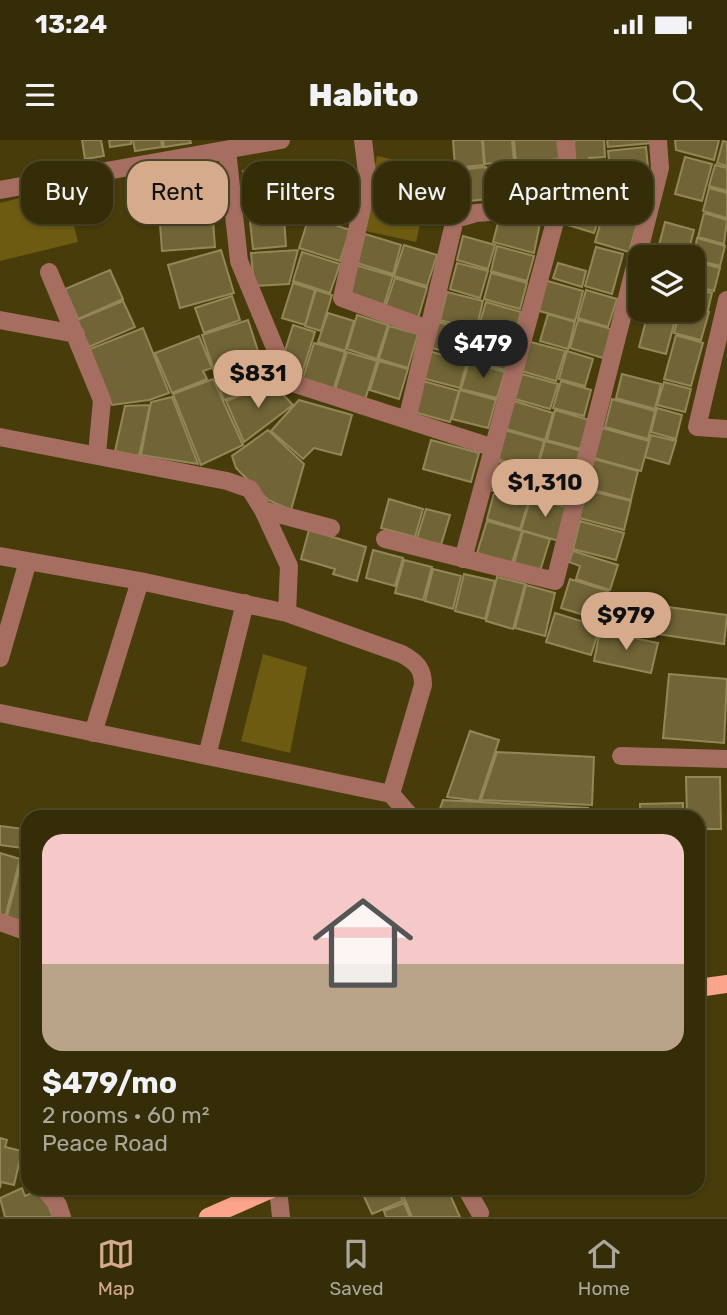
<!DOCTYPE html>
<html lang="en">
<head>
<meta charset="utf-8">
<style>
	:root { --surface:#352d08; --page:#3d3512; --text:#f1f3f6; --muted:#aaa89c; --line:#4f4929; --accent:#d6ab8b }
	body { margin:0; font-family:Rubik,sans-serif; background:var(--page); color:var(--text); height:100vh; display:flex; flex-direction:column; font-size:26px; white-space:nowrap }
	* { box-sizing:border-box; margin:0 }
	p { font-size:23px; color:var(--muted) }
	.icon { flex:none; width:38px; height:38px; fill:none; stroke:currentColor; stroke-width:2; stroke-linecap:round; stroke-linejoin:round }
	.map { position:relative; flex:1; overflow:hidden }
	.sheet { position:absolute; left:21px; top:670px; width:684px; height:385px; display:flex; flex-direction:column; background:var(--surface); border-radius:21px; box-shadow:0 2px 5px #0004,0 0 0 2px var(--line) }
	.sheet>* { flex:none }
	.top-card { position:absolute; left:21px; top:21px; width:686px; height:63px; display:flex; gap:14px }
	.buttons { position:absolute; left:628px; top:105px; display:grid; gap:14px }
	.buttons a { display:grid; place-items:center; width:77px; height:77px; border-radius:14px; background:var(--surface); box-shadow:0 2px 5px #0004,0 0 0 2px var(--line); font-size:35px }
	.price { position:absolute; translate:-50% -60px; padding:0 16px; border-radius:24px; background:var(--accent); color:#111; font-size:23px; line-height:46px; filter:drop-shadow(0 2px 4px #0008) }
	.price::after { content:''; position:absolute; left:50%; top:42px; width:21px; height:16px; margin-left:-10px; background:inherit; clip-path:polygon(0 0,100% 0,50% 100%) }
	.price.current { background:#222; color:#fff }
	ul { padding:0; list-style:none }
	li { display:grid; align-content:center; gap:14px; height:371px; padding:0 21px }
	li+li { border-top:2px solid var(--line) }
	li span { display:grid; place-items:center; height:217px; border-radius:21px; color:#555 }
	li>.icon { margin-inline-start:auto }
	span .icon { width:126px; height:126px; fill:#fffc; stroke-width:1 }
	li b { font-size:30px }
	.chip { padding:0 24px; border-radius:21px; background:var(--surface); box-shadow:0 2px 5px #0004,0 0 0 2px var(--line); font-size:24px; line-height:63px }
	.chip.current { background:var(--accent); color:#111 }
	.status { display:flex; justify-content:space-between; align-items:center; height:49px; padding:0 35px; background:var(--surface); direction:ltr }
	.status svg { height:19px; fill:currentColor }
	header { display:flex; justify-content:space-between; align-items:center; height:91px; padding:0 21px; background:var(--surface); font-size:32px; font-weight:800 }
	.dock { display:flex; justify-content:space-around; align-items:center; height:98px; border-top:2px solid var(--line); background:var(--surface); font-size:19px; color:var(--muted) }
	.dock a { display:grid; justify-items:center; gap:4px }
	.dock .current { color:var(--accent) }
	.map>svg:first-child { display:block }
	.green { fill:#6c5b11 }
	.building { fill:#716537; stroke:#938758; stroke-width:2 }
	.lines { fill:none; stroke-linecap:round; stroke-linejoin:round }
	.minor { stroke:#a56e60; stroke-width:18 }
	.major { stroke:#fca48c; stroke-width:18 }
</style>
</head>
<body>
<div class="status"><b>13:24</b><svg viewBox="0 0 49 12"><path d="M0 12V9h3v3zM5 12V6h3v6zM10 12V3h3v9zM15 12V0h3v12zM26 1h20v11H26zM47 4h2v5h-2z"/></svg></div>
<header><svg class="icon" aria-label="menu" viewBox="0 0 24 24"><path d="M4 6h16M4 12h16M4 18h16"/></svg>Habito<svg class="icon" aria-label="search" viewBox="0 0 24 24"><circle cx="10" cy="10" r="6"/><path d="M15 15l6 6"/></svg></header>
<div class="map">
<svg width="727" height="1077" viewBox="0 0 727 1077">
	<rect width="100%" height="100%" fill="#473c0a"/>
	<path class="green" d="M 377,16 L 432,28 L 416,102 L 361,90 Z
		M 64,47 L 78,102 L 0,121 L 0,63 Z
		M 263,514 L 307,527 L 290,613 L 241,601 Z"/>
	<path class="building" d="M 82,0 L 101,0 L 104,16 L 85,19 Z
		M 109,0 L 131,0 L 131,4 L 110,7 Z
		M 133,0 L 161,0 L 162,7 L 135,11 Z
		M 163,0 L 190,0 L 191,3 L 164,7 Z
		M 453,0 L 482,0 L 484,25 L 455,28 Z
		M 483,0 L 512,0 L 514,21 L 485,24 Z
		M 514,0 L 558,0 L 560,19 L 516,23 Z
		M 574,0 L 604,0 L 605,17 L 589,18 L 590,25 L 575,22 Z
		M 607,0 L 652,0 L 652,3 L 608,7 Z
		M 675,0 L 719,0 L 714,20 L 676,10 Z
		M 723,1 L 727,2 L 727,26 L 717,23 Z
		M 646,7 L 649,38 L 610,29 L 608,11 Z
		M 685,17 L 712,24 L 702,61 L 675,54 Z
		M 339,21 L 352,75 L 329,81 L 316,26 Z
		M 544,24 L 547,50 L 521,53 L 519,26 Z
		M 515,25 L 518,59 L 490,61 L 487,28 Z
		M 581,25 L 611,33 L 603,60 L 574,52 Z
		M 715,25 L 727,28 L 727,51 L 709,46 Z
		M 486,27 L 489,59 L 458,62 L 455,30 Z
		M 267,29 L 272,75 L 247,77 L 243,31 Z
		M 613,33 L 647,42 L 640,69 L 605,61 Z
		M 213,45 L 215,75 L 177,78 L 175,48 Z
		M 709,48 L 727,53 L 727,78 L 703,71 Z
		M 576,58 L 603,66 L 594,93 L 568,85 Z
		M 605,67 L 639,77 L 629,112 L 595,102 Z
		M 704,73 L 727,80 L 724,104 L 698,97 Z
		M 309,77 L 350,90 L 340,121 L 299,108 Z
		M 284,78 L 286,106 L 253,109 L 250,81 Z
		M 541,78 L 534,113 L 493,102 L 498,83 Z
		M 213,80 L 215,107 L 162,111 L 160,84 Z
		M 665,82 L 694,90 L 688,113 L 659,105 Z
		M 365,94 L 401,105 L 393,134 L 357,123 Z
		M 463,96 L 495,105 L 488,129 L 457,120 Z
		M 697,98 L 725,106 L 720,126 L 693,119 Z
		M 404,105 L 437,115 L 427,146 L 394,136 Z
		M 497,106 L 534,116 L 527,141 L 491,131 Z
		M 653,106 L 688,115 L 688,117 L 650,117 Z
		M 596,107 L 623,114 L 612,154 L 585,146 Z
		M 221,110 L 234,153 L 180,168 L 168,125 Z
		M 298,110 L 289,144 L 254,146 L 251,113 Z
		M 302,112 L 340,124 L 330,153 L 293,141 Z
		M 693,121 L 720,128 L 714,151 L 693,146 Z
		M 457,123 L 488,131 L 480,158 L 450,149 Z
		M 558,123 L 586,131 L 582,147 L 553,138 Z
		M 355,125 L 393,136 L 383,168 L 346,156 Z
		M 110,130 L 123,159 L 78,179 L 65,149 Z
		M 491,133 L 527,143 L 520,169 L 484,159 Z
		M 395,138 L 427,148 L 418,178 L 385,168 Z
		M 544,140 L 583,151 L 575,181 L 536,170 Z
		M 293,143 L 315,150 L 305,185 L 282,178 Z
		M 640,144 L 640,170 L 676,170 L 673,182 L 634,171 Z
		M 693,148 L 712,153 L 708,170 L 693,166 Z
		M 316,150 L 332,155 L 321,191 L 305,186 Z
		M 586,150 L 617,159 L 608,187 L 578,178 Z
		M 447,152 L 483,161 L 476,190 L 440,180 Z
		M 232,156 L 240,180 L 204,193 L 195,168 Z
		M 123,161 L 135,187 L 89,207 L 77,180 Z
		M 486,162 L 521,172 L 513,202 L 477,192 Z
		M 693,168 L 709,172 L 701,200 L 674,193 L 680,170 Z
		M 328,173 L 354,181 L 345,211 L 318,202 Z
		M 548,174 L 575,182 L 568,209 L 540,201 Z
		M 357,175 L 388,185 L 377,219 L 347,209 Z
		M 647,177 L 674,184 L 666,214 L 639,207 Z
		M 248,180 L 258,211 L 213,227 L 202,195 Z
		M 578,180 L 612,189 L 603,218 L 570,208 Z
		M 439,182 L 476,193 L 469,218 L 432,208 Z
		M 293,185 L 315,192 L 302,233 L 284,227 L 284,214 Z
		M 389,186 L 418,194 L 408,228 L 379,219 Z
		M 143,188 L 169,253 L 149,260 L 112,265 L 90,209 Z
		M 477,194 L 513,204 L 505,230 L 470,220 Z
		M 676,195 L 703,203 L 691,246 L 664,239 Z
		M 199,196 L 212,228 L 203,231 L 207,239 L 172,253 L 155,213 Z
		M 527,201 L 565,211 L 556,241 L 518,230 Z
		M 314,203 L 345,212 L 333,251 L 302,241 Z
		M 262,211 L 273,242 L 224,260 L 213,229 Z
		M 429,211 L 467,222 L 460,248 L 422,238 Z
		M 567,211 L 593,219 L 585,246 L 559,239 Z
		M 347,212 L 377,221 L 365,260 L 335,250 Z
		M 379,221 L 408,229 L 399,259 L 370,250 Z
		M 469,222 L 505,232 L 497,258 L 461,249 Z
		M 522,234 L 558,244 L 550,269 L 515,259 Z
		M 622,234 L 661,244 L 655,269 L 616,258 Z
		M 213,239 L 243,305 L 201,325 L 173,254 Z
		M 423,241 L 459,251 L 450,282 L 414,272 Z
		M 561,241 L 591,250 L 584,276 L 553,268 Z
		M 664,242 L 691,249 L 685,272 L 657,265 Z
		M 273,244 L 293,265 L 244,302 L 226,261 Z
		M 460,250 L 496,260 L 488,288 L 452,279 Z
		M 172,257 L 198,324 L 141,315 L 151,262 Z
		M 612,259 L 655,271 L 648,299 L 605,287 Z
		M 299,260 L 352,275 L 341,315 L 314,308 L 303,319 L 271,291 Z
		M 514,261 L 553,273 L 545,300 L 506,289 Z
		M 150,265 L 139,316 L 115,311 L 125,266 Z
		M 657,268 L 682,275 L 676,299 L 651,292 Z
		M 555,270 L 589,280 L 580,309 L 547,300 Z
		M 602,288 L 649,301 L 641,331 L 594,318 Z
		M 268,290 L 304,324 L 291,370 L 268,360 L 236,328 L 232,316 Z
		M 505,290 L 544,301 L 536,330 L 497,319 Z
		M 651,295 L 676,301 L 669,324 L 645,317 Z
		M 431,300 L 479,313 L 471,342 L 423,329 Z
		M 545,301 L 582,311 L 573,340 L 537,330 Z
		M 594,319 L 638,331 L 631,360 L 586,348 Z
		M 498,321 L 536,333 L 528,361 L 490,350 Z
		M 537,331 L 572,341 L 565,364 L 531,355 Z
		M 587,350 L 631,361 L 624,390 L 579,378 Z
		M 494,353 L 528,363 L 520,389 L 487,379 Z
		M 531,357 L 569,368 L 559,401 L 521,390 Z
		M 389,359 L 423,369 L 415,397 L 381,388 Z
		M 426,369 L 450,375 L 441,405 L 417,398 Z
		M 487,381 L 522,391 L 512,423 L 477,413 Z
		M 580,381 L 624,393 L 616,420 L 573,409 Z
		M 309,390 L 366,407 L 357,441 L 333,434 L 335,429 L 301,419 Z
		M 523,391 L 550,399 L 540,431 L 514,424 Z
		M 373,410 L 403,418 L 395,446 L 366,438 Z
		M 573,411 L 618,425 L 610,450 L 576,439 L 580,426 L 569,422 Z
		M 404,420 L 432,427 L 423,460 L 395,453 Z
		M 433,429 L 461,436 L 453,469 L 425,461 Z
		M 464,434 L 495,441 L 485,479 L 455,471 Z
		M 497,437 L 525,444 L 513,489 L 486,481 Z
		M 570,439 L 608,451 L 600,480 L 561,468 Z
		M 526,445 L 555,453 L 545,496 L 515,488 Z
		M 607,461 L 660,470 L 655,497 L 602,488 Z
		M 661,466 L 727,475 L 724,504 L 657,494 Z
		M 555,473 L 600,487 L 591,515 L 546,502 Z
		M 600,491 L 658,503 L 651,533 L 594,521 Z
		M 669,534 L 727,539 L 724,603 L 663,598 Z
		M 470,591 L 499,600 L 479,661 L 447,657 Z
		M 497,612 L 594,617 L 592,665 L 481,660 Z
		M 686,637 L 720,637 L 721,689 L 698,689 L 698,677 L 687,677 Z
		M 443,660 L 588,668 L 588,677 L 437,677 Z
		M 683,663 L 683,677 L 640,677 L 640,664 Z
		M 0,686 L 25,689 L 22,708 L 0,705 Z
		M 28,697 L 28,736 L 18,734 Z
		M 0,713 L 20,719 L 5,778 L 0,776 Z
		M 18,735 L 28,738 L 28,786 L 6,780 Z
		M 0,998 L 7,1000 L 5,1007 L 22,1011 L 14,1045 L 1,1042 L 0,1048 Z
		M 22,1048 L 25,1056 L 41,1049 L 53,1077 L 5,1077 L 0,1058 Z
		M 360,1048 L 397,1048 L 403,1061 L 372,1074 Z
		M 400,1048 L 447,1048 L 460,1077 L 412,1077 Z
		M 404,1063 L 410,1077 L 386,1077 L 384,1071 Z"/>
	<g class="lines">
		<path class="minor" d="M 363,0 L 368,41 L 342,158 L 428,189
			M 227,10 L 239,121 L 289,242 L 491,307
			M 0,50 L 281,0
			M 49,132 L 102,260 L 97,314
			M 727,160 L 697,287 L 727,289
			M 0,180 L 76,194
			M 407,280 L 455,79 L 476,73 L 559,67
			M 0,297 L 227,341 L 250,349 L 263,370 L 289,426 L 287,473
			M 263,370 L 331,388
			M 385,399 L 555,441 L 660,28 L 658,0
			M 0,416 L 140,441 L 287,473 L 402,514 C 416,522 423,528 423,545 L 391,654 L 0,573
			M 463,419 L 559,67 L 568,24 L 565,0
			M 0,518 L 28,421
			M 93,593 L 140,441
			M 207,616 L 245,463
			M 621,616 L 727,619
			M 391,654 L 411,677
			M 0,782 L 28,792
			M 44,1048 L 58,1065 L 62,1077
			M 278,1048 L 281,1077
			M 466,1048 L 480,1073"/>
		<path class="major" d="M 698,848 L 727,844
			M 208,1077 L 274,1048"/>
	</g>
</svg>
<div class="buttons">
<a><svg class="icon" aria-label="layers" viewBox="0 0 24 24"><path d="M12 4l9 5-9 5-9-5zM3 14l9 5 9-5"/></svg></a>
</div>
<b class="price current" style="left:483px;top:240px">$479</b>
<b class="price" style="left:258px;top:270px">$831</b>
<b class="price" style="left:545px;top:379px">$1,310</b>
<b class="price" style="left:626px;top:512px">$979</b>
<div class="top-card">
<a class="chip">Buy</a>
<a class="chip current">Rent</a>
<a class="chip">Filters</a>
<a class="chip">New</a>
<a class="chip">Apartment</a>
</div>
<section class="sheet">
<ul>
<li><span style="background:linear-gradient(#f6c9c9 60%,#b9a48a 0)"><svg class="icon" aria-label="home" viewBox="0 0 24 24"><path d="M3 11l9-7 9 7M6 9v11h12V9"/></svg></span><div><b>$479/mo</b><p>2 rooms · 60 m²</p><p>Peace Road</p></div></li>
</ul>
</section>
</div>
<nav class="dock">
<a class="current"><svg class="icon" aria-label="map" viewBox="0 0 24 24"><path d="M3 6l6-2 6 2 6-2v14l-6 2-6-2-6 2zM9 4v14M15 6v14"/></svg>Map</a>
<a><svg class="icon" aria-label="saved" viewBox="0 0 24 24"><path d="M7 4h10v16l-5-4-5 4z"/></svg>Saved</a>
<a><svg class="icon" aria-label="home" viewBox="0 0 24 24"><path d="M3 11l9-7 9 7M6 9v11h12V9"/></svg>Home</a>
</nav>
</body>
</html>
